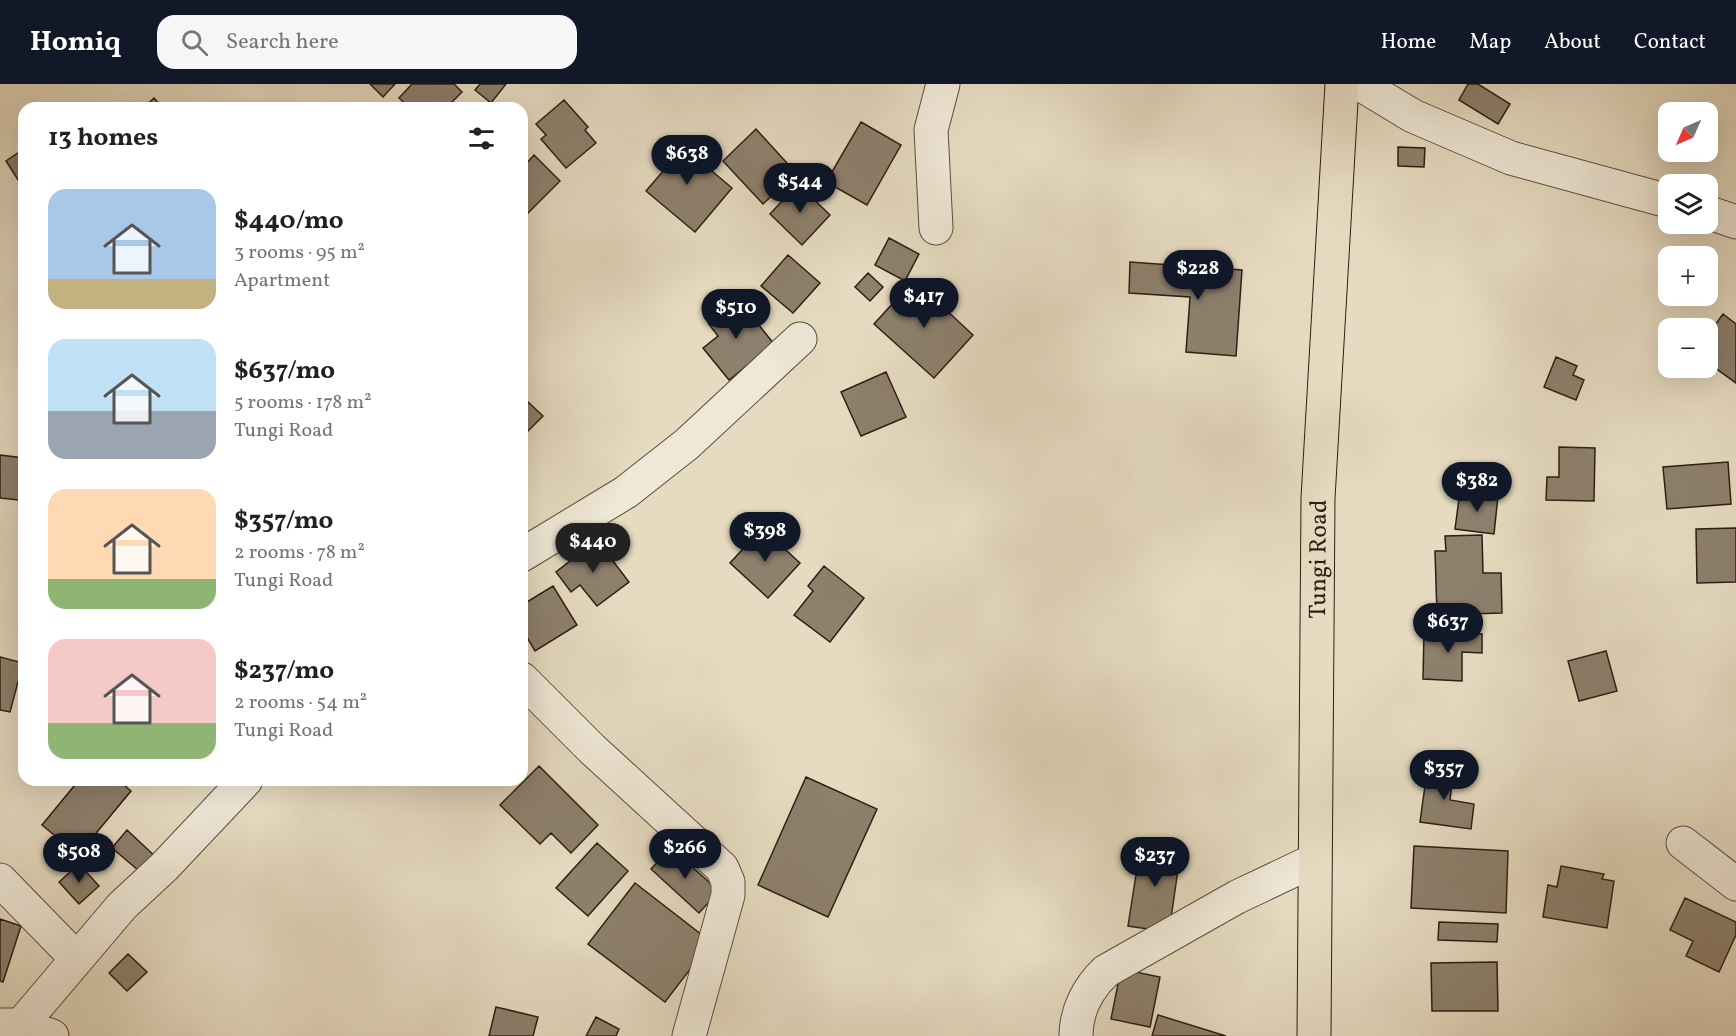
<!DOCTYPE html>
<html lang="en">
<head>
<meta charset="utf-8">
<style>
	:root { --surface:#fff; --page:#f6f6f6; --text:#202124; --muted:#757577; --accent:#111827 }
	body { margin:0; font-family:Vollkorn,serif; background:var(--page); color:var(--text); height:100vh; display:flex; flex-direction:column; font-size:22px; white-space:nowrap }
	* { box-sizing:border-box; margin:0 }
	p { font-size:20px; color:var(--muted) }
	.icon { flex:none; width:33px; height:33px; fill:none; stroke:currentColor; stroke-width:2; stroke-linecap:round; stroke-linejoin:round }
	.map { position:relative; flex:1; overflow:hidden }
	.drawer { position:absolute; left:18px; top:18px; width:510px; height:684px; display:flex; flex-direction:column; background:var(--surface); border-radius:18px; box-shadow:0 6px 24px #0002 }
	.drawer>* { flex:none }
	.needle { width:39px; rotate:225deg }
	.fabs { position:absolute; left:1658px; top:18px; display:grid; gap:12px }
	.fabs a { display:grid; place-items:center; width:60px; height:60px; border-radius:12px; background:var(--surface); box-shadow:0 6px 24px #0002; font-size:30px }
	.price { position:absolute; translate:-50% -51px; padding:0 14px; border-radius:21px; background:var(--accent); color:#fff; font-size:20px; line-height:39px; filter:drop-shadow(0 2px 3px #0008) }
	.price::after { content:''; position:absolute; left:50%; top:36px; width:18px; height:14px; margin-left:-9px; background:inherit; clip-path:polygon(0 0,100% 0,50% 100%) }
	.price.selected { background:#222; color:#fff }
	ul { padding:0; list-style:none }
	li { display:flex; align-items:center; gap:18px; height:150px; padding:0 30px }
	li span { display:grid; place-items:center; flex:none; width:168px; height:120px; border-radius:18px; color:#555 }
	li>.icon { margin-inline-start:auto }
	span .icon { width:72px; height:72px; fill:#fffc; stroke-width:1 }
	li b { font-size:26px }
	h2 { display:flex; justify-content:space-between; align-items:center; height:72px; padding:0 30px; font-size:26px }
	header { display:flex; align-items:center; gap:36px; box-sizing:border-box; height:84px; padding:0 30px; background:var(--accent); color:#fff }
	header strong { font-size:28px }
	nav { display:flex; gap:33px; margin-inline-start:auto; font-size:21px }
	.search { width:420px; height:54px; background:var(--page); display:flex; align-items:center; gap:15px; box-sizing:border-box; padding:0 21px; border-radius:18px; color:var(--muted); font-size:22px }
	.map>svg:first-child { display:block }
	.building { fill:#8d806d; stroke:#2d1e13; stroke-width:1.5 }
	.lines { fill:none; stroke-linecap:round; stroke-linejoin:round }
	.minor-casing { stroke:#5b4d3e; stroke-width:35 }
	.major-casing { stroke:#2d1e13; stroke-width:35 }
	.minor { stroke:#efe8d7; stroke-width:33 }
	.major { stroke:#e6dbc1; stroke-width:33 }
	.labels { text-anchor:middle; stroke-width:5; stroke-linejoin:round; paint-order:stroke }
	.street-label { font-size:24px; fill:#2d1e13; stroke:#efe8d7 }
</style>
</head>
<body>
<header>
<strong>Homiq</strong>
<div class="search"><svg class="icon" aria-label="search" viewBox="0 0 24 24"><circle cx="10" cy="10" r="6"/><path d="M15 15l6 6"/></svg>Search here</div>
<nav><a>Home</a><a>Map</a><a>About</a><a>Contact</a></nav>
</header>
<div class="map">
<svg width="1736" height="952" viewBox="0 0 1736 952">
	<rect width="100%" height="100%" fill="#e6dbc1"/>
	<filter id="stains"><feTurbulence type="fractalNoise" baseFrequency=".00333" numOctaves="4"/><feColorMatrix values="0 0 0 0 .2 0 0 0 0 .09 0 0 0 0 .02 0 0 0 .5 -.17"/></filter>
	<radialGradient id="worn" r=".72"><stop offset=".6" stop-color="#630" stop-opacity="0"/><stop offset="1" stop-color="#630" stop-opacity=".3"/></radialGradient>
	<path class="building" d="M 370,0 L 395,0 L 383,13 Z
		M 412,0 L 454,0 L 462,8 L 446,24 L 410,24 L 399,14 Z
		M 480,0 L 506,0 L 491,19 L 475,6 Z
		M 1468,0 L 1478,0 L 1510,20 L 1498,40 L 1459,16 Z
		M 154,14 L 163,24 L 143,24 Z
		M 564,16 L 588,43 L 585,46 L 596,59 L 566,84 L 541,55 L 546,51 L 536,40 Z
		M 861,38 L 901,61 L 867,121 L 826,98 Z
		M 756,45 L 796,89 L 763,120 L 723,77 Z
		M 674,55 L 732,104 L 695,148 L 646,107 L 665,85 L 656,77 Z
		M 1398,63 L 1425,64 L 1424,83 L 1398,82 Z
		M 24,65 L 24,100 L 22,102 L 6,77 Z
		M 534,71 L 560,97 L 524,133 L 522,131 L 522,80 L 524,82 Z
		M 798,100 L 830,131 L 802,161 L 770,130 Z
		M 889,154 L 919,170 L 905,197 L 875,181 Z
		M 788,171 L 820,199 L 793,229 L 761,202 Z
		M 1130,178 L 1242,186 L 1236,272 L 1186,268 L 1190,213 L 1129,209 Z
		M 868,189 L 883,203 L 870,217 L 855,203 Z
		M 914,196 L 973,251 L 934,294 L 874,240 Z
		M 738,215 L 774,260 L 729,296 L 703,264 L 718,252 L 708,239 Z
		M 1723,230 L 1736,240 L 1736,299 L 1707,278 L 1707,252 Z
		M 1556,273 L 1577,282 L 1573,291 L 1584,296 L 1576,316 L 1544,303 Z
		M 886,288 L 906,333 L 861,352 L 841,308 Z
		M 528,318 L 543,332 L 522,353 L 522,325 Z
		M 1559,363 L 1595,364 L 1594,417 L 1546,416 L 1547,393 L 1559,393 Z
		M 0,371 L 24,374 L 19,416 L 0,414 Z
		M 1728,378 L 1731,420 L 1667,425 L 1663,383 Z
		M 1460,407 L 1498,412 L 1494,450 L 1455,445 Z
		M 762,444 L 800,479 L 768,514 L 730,479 Z
		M 1736,444 L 1736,498 L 1697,499 L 1696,445 Z
		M 1482,451 L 1483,489 L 1501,489 L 1502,529 L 1437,531 L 1435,467 L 1446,467 L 1445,452 Z
		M 597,456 L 629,498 L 597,522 L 580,501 L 571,508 L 556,488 Z
		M 824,482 L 864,514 L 830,558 L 794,531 L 813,507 L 808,502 Z
		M 553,502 L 577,541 L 535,567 L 522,545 L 522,521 Z
		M 1424,548 L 1482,550 L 1482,569 L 1462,568 L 1462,597 L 1423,595 Z
		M 1606,567 L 1617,607 L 1579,617 L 1568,577 Z
		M 0,573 L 23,579 L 10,628 L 0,626 Z
		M 1428,680 L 1454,684 L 1450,716 L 1474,720 L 1471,745 L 1420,738 Z
		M 539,682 L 598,741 L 571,769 L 551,749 L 540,760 L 500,721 Z
		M 806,693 L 877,725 L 828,833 L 758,801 Z
		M 79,696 L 118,696 L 131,707 L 78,771 L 42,741 Z
		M 127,746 L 159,776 L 145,792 L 112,764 Z
		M 597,759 L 628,787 L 588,832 L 556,804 Z
		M 1141,759 L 1181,765 L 1169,848 L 1128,842 Z
		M 1414,762 L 1508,767 L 1506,829 L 1411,824 Z
		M 671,764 L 719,807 L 699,829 L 651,785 Z
		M 79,780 L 99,802 L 79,820 L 59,798 Z
		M 1561,782 L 1604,790 L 1602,795 L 1614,797 L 1607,844 L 1543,833 L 1548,801 L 1557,803 Z
		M 635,799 L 711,858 L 665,918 L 588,860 Z
		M 1685,814 L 1736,838 L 1736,851 L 1719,888 L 1686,872 L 1693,857 L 1670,846 Z
		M 0,835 L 21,842 L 3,898 L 0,897 Z
		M 1439,838 L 1498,840 L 1497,858 L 1438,856 Z
		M 128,870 L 147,888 L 127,907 L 109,889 Z
		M 1497,878 L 1498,927 L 1432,927 L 1431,879 Z
		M 1121,885 L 1160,893 L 1150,943 L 1111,935 Z
		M 496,923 L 538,933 L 533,952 L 489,952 Z
		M 1158,931 L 1226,952 L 1152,952 Z
		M 596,933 L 619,945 L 616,952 L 586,952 Z"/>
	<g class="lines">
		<defs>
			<path id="minor" d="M 1360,0 L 1413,32 L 1511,74 L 1668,117
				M 1707,128 L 1736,138
				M 936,144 L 931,46 L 943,0
				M 522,471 L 626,408 L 687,360 L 800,255
				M 522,595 L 592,665 L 722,784 L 728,798 L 728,811 L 689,952
				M 1683,759 L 1736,800
				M 0,796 L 77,875
				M 2,941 L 21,941 L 52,952
				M 21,941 L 122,822 L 164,783 L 246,696
				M 1076,952 C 1076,927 1088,904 1106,887 L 1237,813 L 1315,776"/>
			<g id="major">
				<path id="s1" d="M 1314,952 L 1318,414 L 1342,0"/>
			</g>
		</defs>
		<use href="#minor" class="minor-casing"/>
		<use href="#major" class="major-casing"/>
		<use href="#minor" class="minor"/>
		<use href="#major" class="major"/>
	</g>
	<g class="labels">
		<g class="street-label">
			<text dy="8" stroke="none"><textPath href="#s1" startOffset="477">Tungi Road</textPath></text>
		</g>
	</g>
	<rect width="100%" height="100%" filter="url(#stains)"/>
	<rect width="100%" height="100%" fill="url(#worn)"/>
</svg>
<div class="fabs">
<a><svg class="needle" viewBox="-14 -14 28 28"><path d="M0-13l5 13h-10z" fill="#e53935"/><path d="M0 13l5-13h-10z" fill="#757577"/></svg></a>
<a><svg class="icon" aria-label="layers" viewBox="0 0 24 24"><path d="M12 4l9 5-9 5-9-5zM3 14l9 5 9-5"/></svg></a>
<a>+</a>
<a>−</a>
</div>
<b class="price" style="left:687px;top:102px">$638</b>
<b class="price" style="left:800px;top:130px">$544</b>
<b class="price" style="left:1198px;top:217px">$228</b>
<b class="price" style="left:924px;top:245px">$417</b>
<b class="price" style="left:736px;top:256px">$510</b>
<b class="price" style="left:1477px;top:429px">$382</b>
<b class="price" style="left:765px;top:479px">$398</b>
<b class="price selected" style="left:593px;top:490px">$440</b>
<b class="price" style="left:1448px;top:570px">$637</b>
<b class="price" style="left:1444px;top:717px">$357</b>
<b class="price" style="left:685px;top:796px">$266</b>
<b class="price" style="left:79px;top:800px">$508</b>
<b class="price" style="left:1155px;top:804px">$237</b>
<section class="drawer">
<h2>13 homes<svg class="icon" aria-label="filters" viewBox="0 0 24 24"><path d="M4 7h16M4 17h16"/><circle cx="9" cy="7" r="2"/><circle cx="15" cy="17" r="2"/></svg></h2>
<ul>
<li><span style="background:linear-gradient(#a9c7e8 75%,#c2b280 0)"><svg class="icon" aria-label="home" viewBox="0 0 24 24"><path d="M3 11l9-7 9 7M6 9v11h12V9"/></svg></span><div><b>$440/mo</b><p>3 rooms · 95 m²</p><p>Apartment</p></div></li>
<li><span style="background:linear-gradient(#bfe0f5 60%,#9aa5b1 0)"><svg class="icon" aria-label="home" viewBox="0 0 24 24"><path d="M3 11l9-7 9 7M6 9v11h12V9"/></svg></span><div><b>$637/mo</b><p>5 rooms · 178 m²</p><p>Tungi Road</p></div></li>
<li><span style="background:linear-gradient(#ffd9b3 75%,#8fb573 0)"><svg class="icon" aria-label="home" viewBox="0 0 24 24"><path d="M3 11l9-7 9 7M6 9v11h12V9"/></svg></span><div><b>$357/mo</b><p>2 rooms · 78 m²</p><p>Tungi Road</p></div></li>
<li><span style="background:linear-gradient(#f6c9c9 70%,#8fb573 0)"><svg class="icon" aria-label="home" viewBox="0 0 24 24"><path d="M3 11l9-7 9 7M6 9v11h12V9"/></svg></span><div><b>$237/mo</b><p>2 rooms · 54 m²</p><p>Tungi Road</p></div></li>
</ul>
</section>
</div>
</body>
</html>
